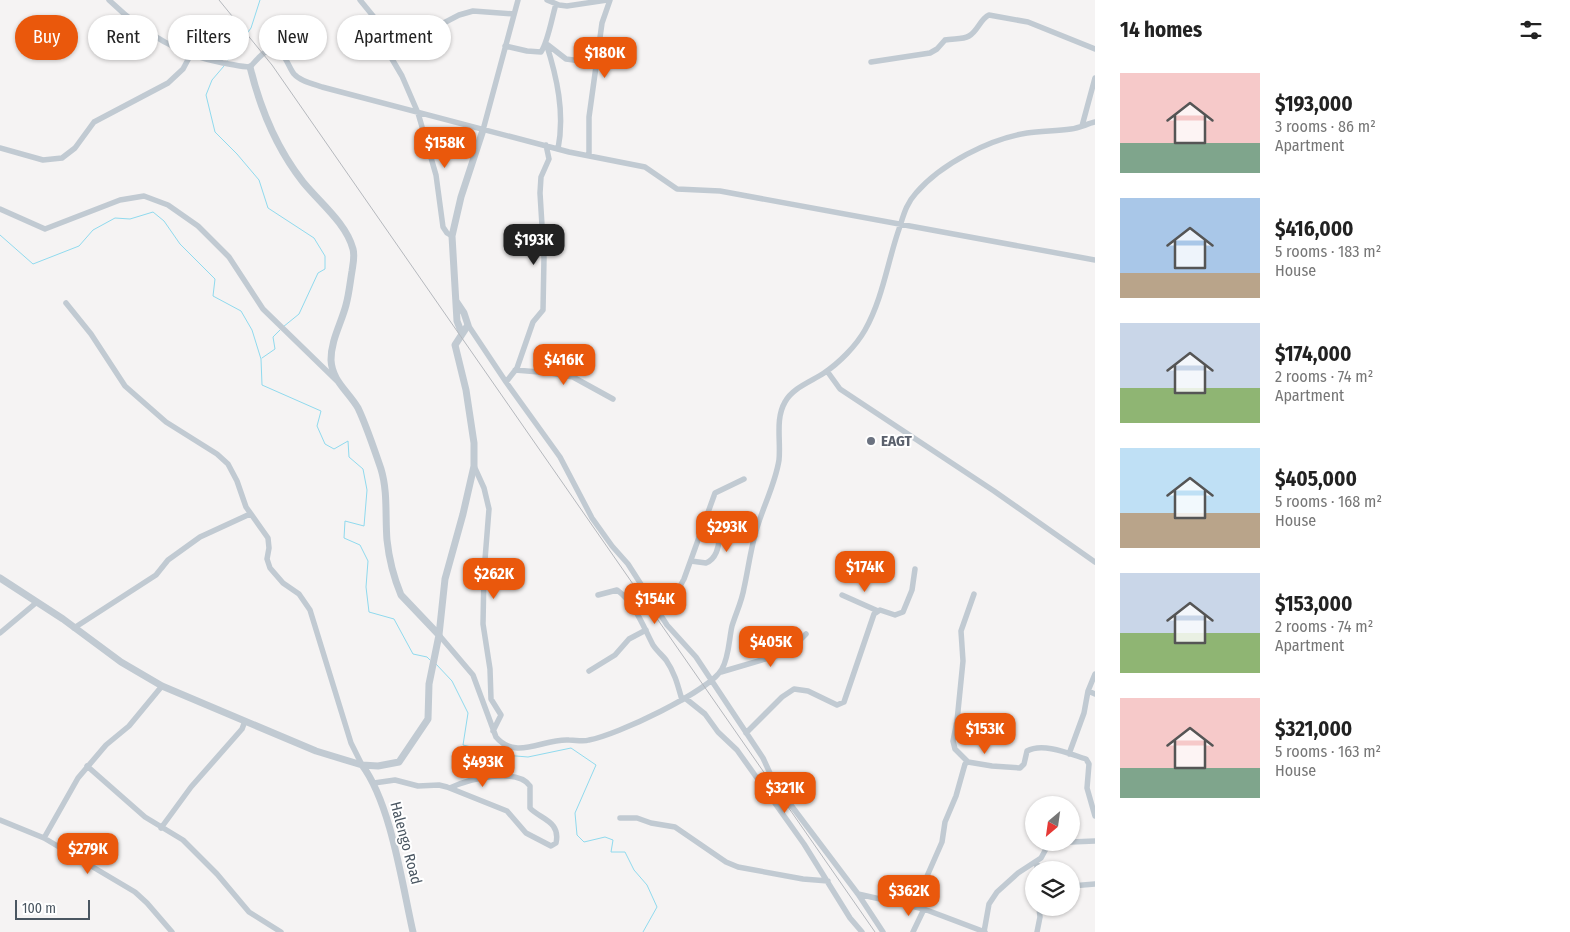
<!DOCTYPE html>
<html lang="en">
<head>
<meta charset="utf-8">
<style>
	:root { --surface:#fff; --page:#f6f6f6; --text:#222; --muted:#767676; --accent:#ea580c }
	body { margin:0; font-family:"Fira Sans Condensed",sans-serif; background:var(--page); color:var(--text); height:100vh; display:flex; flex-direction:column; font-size:19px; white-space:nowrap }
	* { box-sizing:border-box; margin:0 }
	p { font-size:16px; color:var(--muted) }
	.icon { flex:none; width:28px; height:28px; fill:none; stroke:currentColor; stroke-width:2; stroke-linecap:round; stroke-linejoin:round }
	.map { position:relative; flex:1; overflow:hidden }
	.side { display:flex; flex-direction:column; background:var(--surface); width:475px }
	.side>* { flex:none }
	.top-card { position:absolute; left:15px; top:15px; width:475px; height:45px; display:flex; gap:10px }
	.needle { width:32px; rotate:209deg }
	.fabs { position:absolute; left:1025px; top:796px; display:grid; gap:10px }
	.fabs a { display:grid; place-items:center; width:55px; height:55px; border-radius:50%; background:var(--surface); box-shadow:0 1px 4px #0004; font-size:25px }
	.scale { position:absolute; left:15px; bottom:12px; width:75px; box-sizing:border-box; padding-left:5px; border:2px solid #4a5661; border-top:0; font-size:14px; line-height:18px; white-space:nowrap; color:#4a5661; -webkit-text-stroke:4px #fff; paint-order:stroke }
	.price { position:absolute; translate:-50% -42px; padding:0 11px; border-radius:10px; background:var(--accent); color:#fff; font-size:16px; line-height:32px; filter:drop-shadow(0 1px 2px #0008) }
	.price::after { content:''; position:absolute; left:50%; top:30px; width:15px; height:11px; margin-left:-8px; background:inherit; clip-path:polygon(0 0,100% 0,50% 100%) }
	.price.selected { background:#222; color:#fff }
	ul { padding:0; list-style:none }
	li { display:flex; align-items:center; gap:15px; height:125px; padding:0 25px }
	li span { display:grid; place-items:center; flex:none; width:140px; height:100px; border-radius:0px; color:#555 }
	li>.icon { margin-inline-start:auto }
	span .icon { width:60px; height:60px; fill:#fffc; stroke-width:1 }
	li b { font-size:21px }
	h2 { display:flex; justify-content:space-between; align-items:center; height:60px; padding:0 25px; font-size:21px }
	.chip { padding:0 18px; border-radius:22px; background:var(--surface); box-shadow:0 1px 4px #0004; font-size:18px; line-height:45px }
	.chip.selected { background:var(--accent); color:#fff }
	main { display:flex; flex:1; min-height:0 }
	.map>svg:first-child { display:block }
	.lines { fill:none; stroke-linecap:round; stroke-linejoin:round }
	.stream { stroke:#90daee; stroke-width:1 }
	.minor { stroke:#c1cad2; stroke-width:5.5 }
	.tertiary { stroke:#c1cad2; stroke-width:7 }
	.rail { stroke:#b5b8bd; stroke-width:1 }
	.worship-dot { fill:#6b7280; stroke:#fff; stroke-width:2 }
	.labels { text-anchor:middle; stroke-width:4; stroke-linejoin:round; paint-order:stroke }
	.worship-label { font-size:15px; font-weight:bold; fill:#5b616d; stroke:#fff; text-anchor:start }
	.street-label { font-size:15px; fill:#4a5661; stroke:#fff }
</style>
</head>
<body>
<main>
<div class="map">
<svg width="1095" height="932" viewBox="0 0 1095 932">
	<rect width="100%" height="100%" fill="#f5f3f3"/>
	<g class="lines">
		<path class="stream" d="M 228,60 L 251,28 L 260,0
			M 224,66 L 212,80 L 206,95 L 215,132 L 237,154 L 259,180 L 268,208 L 314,238 L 325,256 L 325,269 L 318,273 L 299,314 L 283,327
			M 0,235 L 33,264 L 79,246 L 93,230 L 115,218 L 130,219 L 153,212 L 164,221 L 180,244 L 215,279 L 213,296 L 241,311 L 252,330 L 261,359 L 262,385 L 321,411 L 317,426 L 325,444 L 334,449 L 348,441 L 349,457 L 363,469 L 367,490 L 364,526 L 345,521 L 344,538 L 360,545 L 368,561 L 366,587 L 369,612 L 394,619 L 413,654 L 427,657 L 430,660
			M 262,358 L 275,349 L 273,337 L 280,330
			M 436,664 L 452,681 L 468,713 L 463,745 L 504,755 L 528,757 L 571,748 L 596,765 L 575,813 L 577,835 L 584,842 L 605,837 L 613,840 L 611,852 L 625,852 L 634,870 L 647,885 L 657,907 L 643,932"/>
		<path class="minor" d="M 109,0 C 141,31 178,55 223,63 C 232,64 240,67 250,67 C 259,58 270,40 284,57 C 288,62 290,69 294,74 C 300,81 313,84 322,87 L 569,152 L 645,167 L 677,189 L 720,191 L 1095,260
			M 360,0 L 378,22 L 389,54 L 402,76 L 418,113 L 436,175 L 443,227 L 447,233 L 452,236
			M 547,0 L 559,5 L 567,6 L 607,0
			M 384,40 L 396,33 L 436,27 L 459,15 L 473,11 L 514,14
			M 546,43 C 557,77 565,113 558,149
			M 548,45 L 566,59 L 596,63
			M 505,46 L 527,51 L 541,52 C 548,42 552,17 556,4
			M 871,62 L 930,53 L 937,49 L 945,40 C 953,38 962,40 969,36 C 978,31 980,19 989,15 L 1028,22 L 1095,49
			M 1082,126 L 1095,78
			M 483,130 L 518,0
			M 0,148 L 43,160 L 62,158 L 75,148 L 94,122 L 168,83 L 183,69 L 191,54
			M 589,156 L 589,117 L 602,23 L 610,0
			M 0,209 L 45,229 L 120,200 L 144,196 L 168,205 L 198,226 L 229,257 L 263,309 L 336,380
			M 66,303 L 91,334 L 125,386 L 166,422 L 217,454 L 228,464 L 237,481 L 246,507 L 268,538 L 269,548 L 267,559 L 270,568 L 283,583 L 299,594 L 310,610 L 351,743 L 362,765
			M 468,325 L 506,382 L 560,457 L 592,518 L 612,546 L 628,564 L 667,625 L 696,657 L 763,758 L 775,784 L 858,894 L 883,932
			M 515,370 L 551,373 L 573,377 L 613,399
			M 827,371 L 840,389 L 994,491 L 1095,562
			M 506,382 L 517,368 L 533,322 L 543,310 L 544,258 L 540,193 L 541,177 L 549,159 L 546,145
			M 474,466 L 484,488 L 489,509 L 484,572 L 483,624 L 490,669 L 491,699 L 501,715 L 493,731
			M 691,561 L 706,563 C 716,559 719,547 719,538 L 701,532
			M 598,595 L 617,590 C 635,603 643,626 653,645 C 657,651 662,655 666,660 C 675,673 678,686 682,700
			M 842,595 L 878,611
			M 657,608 L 664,597 L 679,588 L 684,579 L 715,493 L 744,479
			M 74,628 L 156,575 L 168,560 L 200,537 L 250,514
			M 0,633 L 37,602
			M 439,635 L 473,675 L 496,737 C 516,761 544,738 569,740 C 576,740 583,742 589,740 C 615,736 710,691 722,669 C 729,657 729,639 732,626 C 736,613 742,601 744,588 C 748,570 750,553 755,535 C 761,510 775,486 779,460 C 781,441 775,419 785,402 C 792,388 812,381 824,373 C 839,363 856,346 865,330 C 882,300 887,265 898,232 C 903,218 905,205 916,193 C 941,164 989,139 1027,133 C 1042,131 1057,131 1071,129 C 1079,128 1087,124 1095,122
			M 589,671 L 615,655 L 629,639 L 646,630
			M 721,672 L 782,654 L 791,649 L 806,634
			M 1088,691 L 1095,694
			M 685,698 L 705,714 L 718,732 L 737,750 L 804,844 L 850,918 L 862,932
			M 746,733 L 782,697 L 794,689 L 808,691 L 837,705 L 844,702 L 874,614 L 880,610 L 895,615 L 903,612 L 912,590 L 915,569
			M 1069,754 L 1084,713 L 1088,691 L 1095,674
			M 968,762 L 955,749 L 953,741 L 957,721 L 963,661 L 961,631 L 974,594
			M 87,766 L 145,817 L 183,840 L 217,874 L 249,912 L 281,932
			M 374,783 L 395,780 L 418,786 L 439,785 L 447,787 L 507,811 L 526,833 L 551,846 L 556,843 C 561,821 540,819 530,808 L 530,786 C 517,767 468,779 450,788
			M 620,818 L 637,818 L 651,823 L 675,827 L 726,862 L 738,867 L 803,879 L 828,881
			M 0,820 L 44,838 L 135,892 L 147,903 L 172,932
			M 161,828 L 191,787 L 242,729 L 245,721
			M 44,838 L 78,778 L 106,745 L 129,726 L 162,686
			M 1071,842 L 1095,841
			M 1037,861 L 1037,870
			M 1071,886 L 1095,884
			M 858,894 L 924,909 L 985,932
			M 916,907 L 924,883 L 942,842 L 945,822 L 956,796 L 965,764 L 968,762 L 992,766 L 1020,768 L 1024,764 L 1027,751 C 1043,742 1070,754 1086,759 L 1089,764 L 1087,788 L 1095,816
			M 913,932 L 924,909
			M 984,932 L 989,904 L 997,892 L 1018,873 L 1041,858 L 1047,847 L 1061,842
			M 1037,932 L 1040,917 L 1039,908"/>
		<path class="tertiary" d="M 250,67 C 260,108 277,149 303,182 C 320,203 346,223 353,249 C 355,256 353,264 352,271 C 350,283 349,294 346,305 C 341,324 331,340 331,360 C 332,381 348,391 358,408 C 367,427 374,449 381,469 C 388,492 385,516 387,540 C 389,559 394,578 401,595 L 439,635
			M 462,334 L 457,321 L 452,236 L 461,197 L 483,130
			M 0,578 L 63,619 L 121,662 L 162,686 L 316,751 L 362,765 L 378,766 L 399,762 L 428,719 L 429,684 L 439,635 L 445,579 L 463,514 L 474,466 L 474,443 L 466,390 L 455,345 L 468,325 L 464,313 L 456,301
			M 362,765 C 391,804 402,884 413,932"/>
		<path class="rail" d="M 219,0 L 272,65 L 875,932"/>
	</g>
	<circle class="worship-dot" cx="871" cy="441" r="5"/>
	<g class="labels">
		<g class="worship-label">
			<text x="881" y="446">EAGT</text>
		</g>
		<g class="street-label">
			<text transform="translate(406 843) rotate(75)" y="5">Halengo Road</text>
		</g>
	</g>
</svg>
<div class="fabs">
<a><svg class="needle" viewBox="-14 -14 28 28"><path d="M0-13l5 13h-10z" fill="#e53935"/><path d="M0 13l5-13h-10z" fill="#767676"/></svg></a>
<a><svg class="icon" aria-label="layers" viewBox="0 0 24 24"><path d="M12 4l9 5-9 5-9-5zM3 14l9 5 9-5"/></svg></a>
</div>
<div class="scale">100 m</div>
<b class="price" style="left:605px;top:79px">$180K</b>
<b class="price" style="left:445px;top:169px">$158K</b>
<b class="price selected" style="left:534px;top:266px">$193K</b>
<b class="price" style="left:564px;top:386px">$416K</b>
<b class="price" style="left:727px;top:553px">$293K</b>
<b class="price" style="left:865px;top:593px">$174K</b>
<b class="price" style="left:494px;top:600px">$262K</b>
<b class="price" style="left:655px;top:625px">$154K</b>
<b class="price" style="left:771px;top:668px">$405K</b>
<b class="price" style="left:985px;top:755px">$153K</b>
<b class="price" style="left:483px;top:788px">$493K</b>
<b class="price" style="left:785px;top:814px">$321K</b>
<b class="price" style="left:88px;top:875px">$279K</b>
<b class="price" style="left:909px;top:917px">$362K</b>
<div class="top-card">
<a class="chip selected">Buy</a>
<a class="chip">Rent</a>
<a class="chip">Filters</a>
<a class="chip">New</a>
<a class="chip">Apartment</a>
</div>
</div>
<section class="side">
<h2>14 homes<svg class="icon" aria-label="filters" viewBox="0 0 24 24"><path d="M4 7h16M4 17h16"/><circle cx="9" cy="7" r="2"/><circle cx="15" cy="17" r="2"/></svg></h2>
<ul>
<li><span style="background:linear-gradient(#f6c9c9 70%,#7fa58c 0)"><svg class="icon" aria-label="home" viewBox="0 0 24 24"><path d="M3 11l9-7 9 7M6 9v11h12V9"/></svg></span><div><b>$193,000</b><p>3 rooms · 86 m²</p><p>Apartment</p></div></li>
<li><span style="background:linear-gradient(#a9c7e8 75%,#b9a48a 0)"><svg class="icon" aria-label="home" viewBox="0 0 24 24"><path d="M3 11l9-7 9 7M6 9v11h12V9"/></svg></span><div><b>$416,000</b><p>5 rooms · 183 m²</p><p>House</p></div></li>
<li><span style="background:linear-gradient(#c9d6e8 65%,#8fb573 0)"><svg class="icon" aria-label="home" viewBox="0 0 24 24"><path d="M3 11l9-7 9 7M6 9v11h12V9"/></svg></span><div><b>$174,000</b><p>2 rooms · 74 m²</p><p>Apartment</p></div></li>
<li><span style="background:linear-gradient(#bfe0f5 65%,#b9a48a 0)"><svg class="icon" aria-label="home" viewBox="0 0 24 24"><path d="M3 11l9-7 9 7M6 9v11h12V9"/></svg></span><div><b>$405,000</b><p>5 rooms · 168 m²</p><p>House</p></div></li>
<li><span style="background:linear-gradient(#c9d6e8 60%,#8fb573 0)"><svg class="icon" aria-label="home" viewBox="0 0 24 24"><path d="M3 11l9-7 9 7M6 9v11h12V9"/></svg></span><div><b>$153,000</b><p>2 rooms · 74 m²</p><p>Apartment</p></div></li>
<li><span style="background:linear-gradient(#f6c9c9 70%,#7fa58c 0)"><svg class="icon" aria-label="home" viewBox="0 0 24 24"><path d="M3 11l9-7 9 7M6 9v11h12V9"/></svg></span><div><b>$321,000</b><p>5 rooms · 163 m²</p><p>House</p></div></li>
</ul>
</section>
</main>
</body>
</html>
